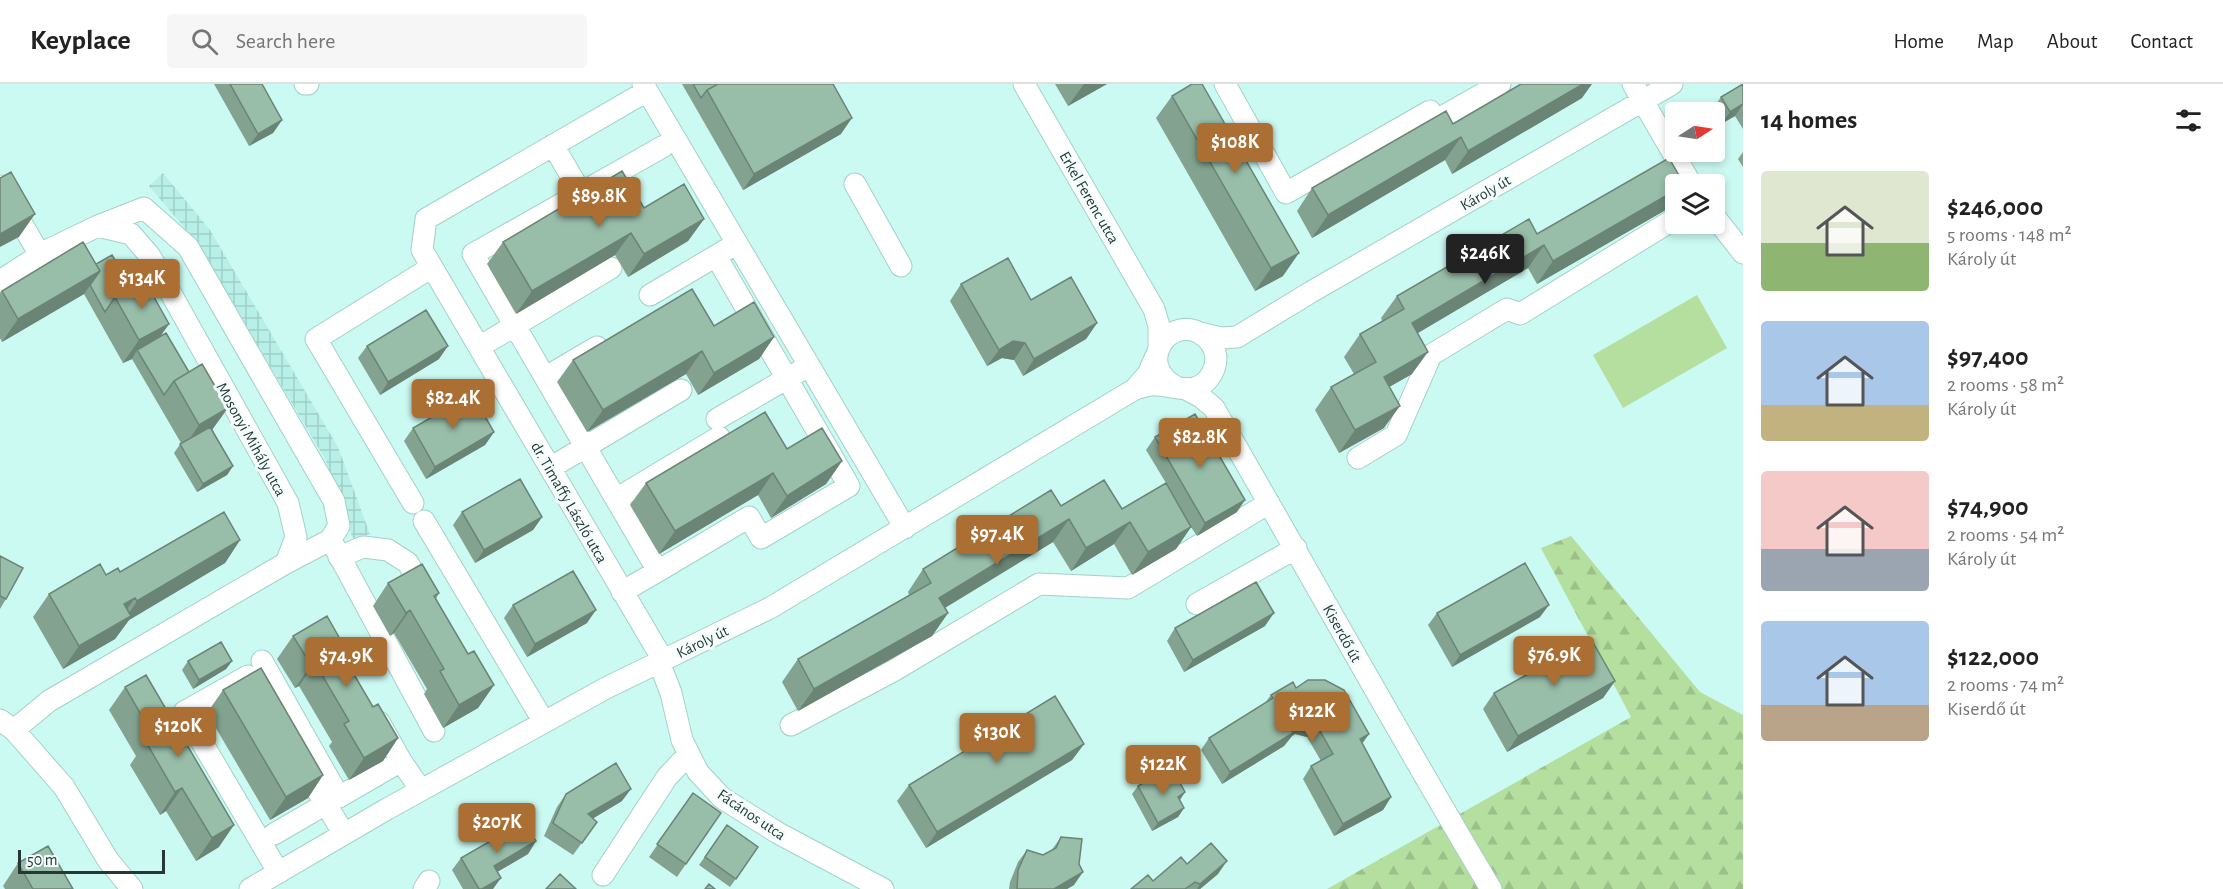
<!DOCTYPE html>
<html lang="en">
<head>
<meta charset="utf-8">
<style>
	:root { --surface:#fff; --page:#f6f6f6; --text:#222; --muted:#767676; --line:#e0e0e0; --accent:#ac6f33 }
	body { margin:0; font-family:"Alegreya Sans",sans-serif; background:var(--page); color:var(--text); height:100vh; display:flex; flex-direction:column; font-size:22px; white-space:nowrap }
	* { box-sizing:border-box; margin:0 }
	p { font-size:20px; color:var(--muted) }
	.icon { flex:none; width:33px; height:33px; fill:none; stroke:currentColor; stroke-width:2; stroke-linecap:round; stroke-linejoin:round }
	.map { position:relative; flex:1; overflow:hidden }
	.drawer { display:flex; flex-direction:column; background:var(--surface); width:480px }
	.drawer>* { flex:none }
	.needle { width:39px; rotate:78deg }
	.buttons { position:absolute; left:1665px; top:18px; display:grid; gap:12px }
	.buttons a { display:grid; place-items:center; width:60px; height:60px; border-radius:6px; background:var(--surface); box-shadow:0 3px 9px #0003; font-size:30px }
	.scale { position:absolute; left:18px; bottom:15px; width:147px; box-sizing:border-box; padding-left:6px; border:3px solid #253835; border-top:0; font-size:16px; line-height:21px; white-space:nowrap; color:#253835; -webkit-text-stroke:4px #f5fefd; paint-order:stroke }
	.price { position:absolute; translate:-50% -51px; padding:0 14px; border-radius:6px; background:var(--accent); color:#fff; font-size:20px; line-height:39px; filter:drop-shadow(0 2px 3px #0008) }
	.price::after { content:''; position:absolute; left:50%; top:36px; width:18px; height:14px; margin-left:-9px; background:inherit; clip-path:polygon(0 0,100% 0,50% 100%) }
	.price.current { background:#222; color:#fff }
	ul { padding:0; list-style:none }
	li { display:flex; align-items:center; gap:18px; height:150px; padding:0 18px }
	li span { display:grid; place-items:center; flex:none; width:168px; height:120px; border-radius:6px; color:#555 }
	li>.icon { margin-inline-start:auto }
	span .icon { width:72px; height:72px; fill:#fffc; stroke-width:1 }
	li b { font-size:26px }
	h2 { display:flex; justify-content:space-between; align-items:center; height:72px; padding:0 18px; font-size:26px }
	header { display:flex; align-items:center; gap:36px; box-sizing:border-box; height:84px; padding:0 30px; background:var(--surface); border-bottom:2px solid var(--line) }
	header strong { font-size:28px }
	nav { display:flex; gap:33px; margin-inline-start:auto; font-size:21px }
	.search { width:420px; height:54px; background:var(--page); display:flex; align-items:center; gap:15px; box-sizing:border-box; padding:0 21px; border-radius:6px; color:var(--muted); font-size:22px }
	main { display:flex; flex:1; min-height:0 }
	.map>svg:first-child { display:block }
	.industrial { fill:url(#industrial-grid) }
	.forest { fill:url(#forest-firs) }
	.pitch { fill:#b4df9f }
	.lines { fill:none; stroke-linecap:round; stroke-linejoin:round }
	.minor-casing { stroke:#a3d0ca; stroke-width:23 }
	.minor { stroke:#fff; stroke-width:21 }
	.wall { fill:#83a390 }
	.shaded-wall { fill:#6a8476 }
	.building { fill:#98bda8; stroke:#6a8476; stroke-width:1.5 }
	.labels { text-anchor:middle; stroke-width:6; stroke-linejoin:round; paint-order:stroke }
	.street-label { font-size:16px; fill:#253835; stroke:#f5fefd }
</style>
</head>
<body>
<header>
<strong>Keyplace</strong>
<div class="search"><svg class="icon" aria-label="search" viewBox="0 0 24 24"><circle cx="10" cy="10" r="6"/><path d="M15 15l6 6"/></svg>Search here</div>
<nav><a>Home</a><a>Map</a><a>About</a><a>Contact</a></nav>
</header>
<main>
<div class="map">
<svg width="1743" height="805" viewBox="0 0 1743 805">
	<defs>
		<pattern id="industrial-grid" width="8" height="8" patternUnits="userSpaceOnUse" patternTransform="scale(1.5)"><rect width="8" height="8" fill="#b8f0e8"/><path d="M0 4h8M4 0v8" fill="none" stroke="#9ecfc8"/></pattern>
		<pattern id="forest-firs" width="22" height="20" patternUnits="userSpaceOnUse" patternTransform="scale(1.5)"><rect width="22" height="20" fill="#b4df9f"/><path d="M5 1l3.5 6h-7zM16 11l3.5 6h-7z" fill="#9bc08a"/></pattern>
	</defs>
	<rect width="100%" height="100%" fill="#cbfaf3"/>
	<path class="industrial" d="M 163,89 L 210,146 L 338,363 L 370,450 L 353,455 L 325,375 L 195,156 L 149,102 Z"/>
	<path class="forest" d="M 1571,452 L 1700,608 L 1743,631 L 1743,805 L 1327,805 L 1631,633 L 1541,464 Z"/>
	<path class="pitch" d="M 1697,211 L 1727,264 L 1623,324 L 1593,271 Z"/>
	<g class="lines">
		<defs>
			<path id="minor" d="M 305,0 L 308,0
				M 643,0 L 905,444
				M 1024,0 L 1154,225 L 1159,242 L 1159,263
				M 1225,0 L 1286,109 L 1430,27 L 1435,37 L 1500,0
				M 1633,0 L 1691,100
				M 647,7 L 426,135 L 422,166 L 663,576
				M 553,61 L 581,109
				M 664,62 L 473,170 L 658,487 L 749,433 L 761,454 L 849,402 L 716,172
				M 855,100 L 901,182
				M 0,102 L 40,171
				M 1714,132 L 1743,169
				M 98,142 L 144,124 L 188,163 L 334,417 L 339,442 L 330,456 L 286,479
				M 0,197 L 48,166 L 98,142 L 131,150 L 150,172 L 288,419 L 296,453 L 286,479 L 49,617 L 14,646
				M 650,211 L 726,166
				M 1200,249 L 1221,254 L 1237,253 L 1311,208 L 1672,0
				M 479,263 L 611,184
				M 546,293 L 597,263
				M 1135,305 C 1142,303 1150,300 1157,301 C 1176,302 1195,312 1209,294 C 1214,288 1216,281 1216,273 C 1215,265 1211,258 1205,253 C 1172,225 1131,281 1178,304
				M 1188,306 L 1201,313 L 1214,324 C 1307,484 1396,646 1491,805
				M 717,335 L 800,287
				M 1358,374 L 1396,351 L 1431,271 L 1507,225 L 1520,230 L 1676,134
				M 550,384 L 681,306
				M 616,415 L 719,353
				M 413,419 L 316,255 L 432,183
				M 424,437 L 544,638
				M 334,462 L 434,647
				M 339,473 L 363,463 L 388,466 L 408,479 L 425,510
				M 622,508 L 658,487
				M 1197,520 L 1296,464
				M 262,577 L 339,713 L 401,677
				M 659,578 L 671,609 L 682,656 L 698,688 L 722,714 L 778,749 L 883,805
				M 258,607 L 248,592 L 184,628 L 273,779 L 280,788
				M 0,636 L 14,646 L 64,703 L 108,776 L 132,805
				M 379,638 L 401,677 L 421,706
				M 791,641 L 893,587 L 1039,500 L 1128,504 L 1269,419
				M 300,678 L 344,750
				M 274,750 L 324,721
				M 603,791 L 667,693 L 689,670
				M 250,805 L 387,725 L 606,604 L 770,524 L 1135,305 L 1148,290 L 1156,272
				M 424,805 L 429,797"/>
		</defs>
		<use href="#minor" class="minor-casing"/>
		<use href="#minor" class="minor"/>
	</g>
	<path class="wall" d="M 214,0 L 262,0 L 282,36 L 273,49 L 249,62 Z
		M 682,0 L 833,0 L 841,50 L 743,106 Z
		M 1055,0 L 1107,0 L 1068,22 Z
		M 1743,0 L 1743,45 L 1735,32 L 1721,40 L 1712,26 L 1721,13 Z
		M 1172,12 L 1283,192 L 1255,207 L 1156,34 Z
		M 1582,14 L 1452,90 L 1445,76 L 1312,154 L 1297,127 L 1312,104 L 1453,40 Z
		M 1743,68 L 1743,83 L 1738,75 Z
		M 644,124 L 704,135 L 688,157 L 628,193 L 615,171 L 516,230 L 487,180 L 503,158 Z
		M 1669,124 L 1537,200 L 1528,184 L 1417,249 L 1412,290 L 1389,303 L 1384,344 L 1339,369 L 1315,326 L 1331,303 L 1354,290 L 1344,273 L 1360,250 L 1382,237 L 1381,234 L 1397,212 L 1537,150 Z
		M 96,180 L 132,204 L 169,240 L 160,253 L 233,382 L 227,391 L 197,408 L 174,369 L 181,359 L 132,275 L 123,279 L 84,210 L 2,258 L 0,254 L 0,209 L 2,207 Z
		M 961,200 L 1031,216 L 1097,239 L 1086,255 L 1023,292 L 1014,276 L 1002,274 L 987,282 L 950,217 Z
		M 714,242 L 774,253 L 759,275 L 698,311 L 686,290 L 587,348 L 557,298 L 573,276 Z
		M 367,262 L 439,275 L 380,311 L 358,274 Z
		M 413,344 L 494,348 L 485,361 L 426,395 L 404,357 Z
		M 1155,353 L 1237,428 L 1197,452 L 1191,443 L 1176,465 L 1132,491 L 1114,460 L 1071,487 L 1053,458 L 945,524 L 948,529 L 932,552 L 798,627 L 782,598 L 798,575 L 909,511 L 908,508 L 923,485 L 1061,422 L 1122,425 L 1166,399 L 1146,366 Z
		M 787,365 L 842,377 L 826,400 L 771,434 L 758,411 L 659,470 L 630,421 L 646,399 Z
		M 462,428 L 542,433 L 533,446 L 475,479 L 453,441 Z
		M 240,456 L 225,479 L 129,536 L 115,555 L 63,585 L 33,533 L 49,510 L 106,491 Z
		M 0,472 L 6,515 L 0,525 Z
		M 388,499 L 439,509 L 436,515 L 468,570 L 494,601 L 478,624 L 443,644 L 424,610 L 427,605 L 394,549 L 390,552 L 373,522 Z
		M 513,521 L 587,539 L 527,573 L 504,534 Z
		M 1437,529 L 1540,533 L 1452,583 L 1428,541 Z
		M 1265,542 L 1184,588 L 1167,557 L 1175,544 Z
		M 293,552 L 344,562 L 341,567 L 373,623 L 398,654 L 383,677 L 349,696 L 329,662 L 332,658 L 299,602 L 295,604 L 277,575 Z
		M 188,577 L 232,577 L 226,585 L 193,605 L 182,586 Z
		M 1615,597 L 1603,614 L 1507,668 L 1483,625 L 1494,609 Z
		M 125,603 L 219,763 L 196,777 L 166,727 L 160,731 L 130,681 L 136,672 L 109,626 Z
		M 1296,604 L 1369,650 L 1362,660 L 1391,713 L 1383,726 L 1334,752 L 1303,695 L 1311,682 L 1321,677 L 1307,653 L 1295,650 L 1292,652 L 1284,662 L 1222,700 L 1201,666 L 1209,654 L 1265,619 L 1271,611 Z
		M 223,606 L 323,691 L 308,714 L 270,736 L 207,629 Z
		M 1084,660 L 1072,676 L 926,764 L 897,717 L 909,701 Z
		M 1167,694 L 1185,708 L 1180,716 L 1184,724 L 1178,733 L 1152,747 L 1132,710 L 1138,702 Z
		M 693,709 L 721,729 L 677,793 L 649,773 Z
		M 566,710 L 622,717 L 593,734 L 597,738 L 573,771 L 544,752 L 557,723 Z
		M 727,741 L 758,763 L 730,803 L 699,781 Z
		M 1061,753 L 1074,801 L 1067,805 L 1009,805 L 1010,798 L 1018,778 L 1027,766 L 1043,771 L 1051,767 Z
		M 536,757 L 528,770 L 497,788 L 493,805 L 463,805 L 452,786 L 461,774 Z
		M 18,779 L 73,805 L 5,805 L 3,802 Z
		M 1187,780 L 1218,790 L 1200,805 L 1131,805 L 1153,797 Z"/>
	<path class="shaded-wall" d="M 1084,0 L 1107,0 L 1068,22 Z
		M 1583,0 L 1592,0 L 1582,14 L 1452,90 L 1468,67 Z
		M 1743,20 L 1735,32 L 1721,40 L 1730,28 Z
		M 852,34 L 841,50 L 743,106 L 754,90 Z
		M 282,36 L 273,49 L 249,62 L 258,50 Z
		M 1461,53 L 1445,76 L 1312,154 L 1328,131 Z
		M 1676,106 L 1676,114 L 1669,124 L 1537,200 L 1553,177 Z
		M 35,130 L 19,153 L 0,163 L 0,150 Z
		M 704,135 L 688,157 L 628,193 L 644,170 Z
		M 631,149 L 615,171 L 516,230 L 532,207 Z
		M 1544,161 L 1528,184 L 1396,262 L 1412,239 Z
		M 1299,169 L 1283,192 L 1255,207 L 1271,184 Z
		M 100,187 L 84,210 L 2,258 L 18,235 Z
		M 1097,239 L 1086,255 L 1023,292 L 1034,275 Z
		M 169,240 L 153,262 L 137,266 L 132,275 L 123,279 L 139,256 Z
		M 774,253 L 759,275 L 698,311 L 714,289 Z
		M 1013,257 L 1025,259 L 1014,276 L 1002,274 L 987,282 L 999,266 Z
		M 448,262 L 439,275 L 380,311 L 388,298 Z
		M 702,267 L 686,290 L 587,348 L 603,326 Z
		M 1428,268 L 1412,290 L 1368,315 L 1384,293 Z
		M 1400,322 L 1384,344 L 1339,369 L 1355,346 Z
		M 228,324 L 212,346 L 184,363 L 199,341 Z
		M 494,348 L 485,361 L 426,395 L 435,383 Z
		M 842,377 L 826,400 L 771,434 L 787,412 Z
		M 233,382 L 227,391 L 197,408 L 203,400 Z
		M 773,389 L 758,411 L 659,470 L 675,447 Z
		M 1245,416 L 1237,428 L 1197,452 L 1205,439 Z
		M 542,433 L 533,446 L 475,479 L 484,466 Z
		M 1069,435 L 1053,458 L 923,537 L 939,514 Z
		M 1130,438 L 1114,460 L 1071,487 L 1086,464 Z
		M 1191,443 L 1176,465 L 1132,491 L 1148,468 Z
		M 240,456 L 225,479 L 129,536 L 115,555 L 63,585 L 79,562 L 124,537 L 137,517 Z
		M 135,514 L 119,536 L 124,520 Z
		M 1549,521 L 1540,533 L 1452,583 L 1460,571 Z
		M 410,526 L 394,549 L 390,552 L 406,529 Z
		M 596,526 L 587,539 L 527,573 L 535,560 Z
		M 948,529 L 932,552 L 798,627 L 814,605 Z
		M 1274,529 L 1265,542 L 1184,588 L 1193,576 Z
		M 232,577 L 226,585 L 193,605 L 199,596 Z
		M 315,579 L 299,602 L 295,604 L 311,581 Z
		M 1615,597 L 1603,614 L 1507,668 L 1518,652 Z
		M 494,601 L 478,624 L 443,644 L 459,621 Z
		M 1304,637 L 1316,640 L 1307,653 L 1295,650 L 1292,652 L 1284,662 L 1222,700 L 1230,688 L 1291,645 Z
		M 1369,650 L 1360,662 L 1360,655 Z
		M 398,654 L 383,677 L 349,696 L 364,674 Z
		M 1084,660 L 1072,676 L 926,764 L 937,748 Z
		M 323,691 L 308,714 L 270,736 L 286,713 Z
		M 182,704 L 166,727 L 160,731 L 175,708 Z
		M 631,705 L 622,717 L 579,743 L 588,730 Z
		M 1185,708 L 1179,717 L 1178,713 Z
		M 1391,713 L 1383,726 L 1334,752 L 1343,740 Z
		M 1184,724 L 1178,733 L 1152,747 L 1158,739 Z
		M 234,741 L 219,763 L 196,777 L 212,754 Z
		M 536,757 L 528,770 L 485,795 L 494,782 Z
		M 1227,777 L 1218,790 L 1200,805 L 1197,805 L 1200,800 Z
		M 1083,788 L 1074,801 L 1067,805 L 1054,805 Z
		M 501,794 L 493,805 L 482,805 Z"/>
	<path class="building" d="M 230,0 L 262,0 L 282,36 L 258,50 Z
		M 693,0 L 718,0 L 707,6 L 701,14 Z
		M 718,0 L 833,0 L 852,34 L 754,90 L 707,6 Z
		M 1192,0 L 1202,0 L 1299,169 L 1271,184 L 1172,12 Z
		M 1521,0 L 1583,0 L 1468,67 L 1461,53 L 1328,131 L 1312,104 L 1446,27 L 1453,40 Z
		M 1743,0 L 1743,20 L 1730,28 L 1721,13 Z
		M 1696,19 L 1702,28 L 1685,28 L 1684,27 Z
		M 1669,74 L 1684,100 L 1676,100 L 1676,106 L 1553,177 L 1544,161 L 1412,239 L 1428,268 L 1384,293 L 1400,322 L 1355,346 L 1331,303 L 1376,278 L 1360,250 L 1404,225 L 1397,212 L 1529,135 L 1537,150 Z
		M 622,87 L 644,124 L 684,100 L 704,135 L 644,170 L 631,149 L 532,207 L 503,158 Z
		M 11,88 L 35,130 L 0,150 L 0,94 Z
		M 83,158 L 100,187 L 18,235 L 2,207 Z
		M 112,171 L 132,204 L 115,213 L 105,228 L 90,201 L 100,187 L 96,180 Z
		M 1008,174 L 1031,216 L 1071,193 L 1097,239 L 1034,275 L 1025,259 L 1013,257 L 999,266 L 961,200 Z
		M 145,197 L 169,240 L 139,256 L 115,213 Z
		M 692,205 L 714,242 L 754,218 L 774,253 L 714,289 L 702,267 L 603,326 L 573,276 Z
		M 426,226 L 448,262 L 388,298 L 367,262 Z
		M 166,249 L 189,288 L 174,297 L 164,311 L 137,266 Z
		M 202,280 L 228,324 L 199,341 L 174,297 Z
		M 472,310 L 494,348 L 435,383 L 413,344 Z
		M 765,328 L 787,365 L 822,344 L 842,377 L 787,412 L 773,389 L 675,447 L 646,399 Z
		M 1195,330 L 1245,416 L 1205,439 L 1155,353 Z
		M 210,343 L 233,382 L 203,400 L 180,360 Z
		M 520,395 L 542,433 L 484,466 L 462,428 Z
		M 1104,396 L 1122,425 L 1166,399 L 1191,443 L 1148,468 L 1130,438 L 1086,464 L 1069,435 L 939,514 L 948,529 L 814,605 L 798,575 L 931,499 L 923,485 L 1051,406 L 1061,422 Z
		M 224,428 L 240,456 L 137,517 L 135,514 L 124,520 L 131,532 L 79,562 L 49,510 L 100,480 L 106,491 L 118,484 L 120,488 Z
		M 0,472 L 23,484 L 6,515 L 0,512 Z
		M 1525,479 L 1549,521 L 1460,571 L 1437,529 Z
		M 422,480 L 439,509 L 434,512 L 468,570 L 474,567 L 494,601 L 459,621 L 440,587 L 444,585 L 410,526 L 406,529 L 388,499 Z
		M 573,487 L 596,526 L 535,560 L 513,521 Z
		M 1256,498 L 1274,529 L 1193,576 L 1175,544 Z
		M 327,532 L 344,562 L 339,565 L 373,623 L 378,620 L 398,654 L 364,674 L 344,640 L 349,637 L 315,579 L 311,581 L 293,552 Z
		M 1591,555 L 1615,597 L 1518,652 L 1494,609 Z
		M 221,558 L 232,577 L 199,596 L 188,577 Z
		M 261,584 L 323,691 L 286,713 L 223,606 Z
		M 146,591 L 234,741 L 212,754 L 182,704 L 175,708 L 146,658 L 154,653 L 125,603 Z
		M 1308,596 L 1325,596 L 1344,606 L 1369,650 L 1360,655 L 1391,713 L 1343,740 L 1311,682 L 1333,670 L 1316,640 L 1304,637 L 1291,645 L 1293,649 L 1230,688 L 1209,654 L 1273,614 L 1271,611 L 1293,598 L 1296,604 Z
		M 1055,612 L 1084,660 L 937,748 L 909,701 Z
		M 616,679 L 631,705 L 588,730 L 597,738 L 582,759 L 553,739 L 566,710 Z
		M 1164,687 L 1167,694 L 1175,690 L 1185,708 L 1178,713 L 1184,724 L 1158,739 L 1138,702 Z
		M 693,709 L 721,729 L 686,780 L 657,760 Z
		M 525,737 L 536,757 L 494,782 L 501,794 L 482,805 L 479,805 L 461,774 Z
		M 727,741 L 758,763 L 736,795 L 705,773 Z
		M 1061,753 L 1082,755 L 1079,780 L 1083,788 L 1054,805 L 1017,805 L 1018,786 L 1027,766 L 1043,771 L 1056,764 Z
		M 1211,759 L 1227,777 L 1200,800 L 1195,798 L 1185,805 L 1131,805 L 1148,791 L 1153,797 L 1181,773 L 1187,780 Z
		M 48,762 L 73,805 L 33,805 L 18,779 Z
		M 560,790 L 576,805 L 546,805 Z
		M 709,800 L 715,805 L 705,805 Z"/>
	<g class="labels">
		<g class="street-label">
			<text transform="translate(1485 108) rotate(-30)" y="6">Károly út</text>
			<text transform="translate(1090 113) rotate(60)" y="6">Erkel Ferenc utca</text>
			<text transform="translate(252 355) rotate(61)" y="6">Mosonyi Mihály utca</text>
			<text transform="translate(570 418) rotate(60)" y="6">dr. Timaffy László utca</text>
			<text transform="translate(1343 549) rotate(61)" y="6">Kiserdő út</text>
			<text transform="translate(702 557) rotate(-26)" y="6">Károly út</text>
			<text transform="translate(752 730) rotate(34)" y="6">Fácános utca</text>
		</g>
	</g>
</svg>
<div class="buttons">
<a><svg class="needle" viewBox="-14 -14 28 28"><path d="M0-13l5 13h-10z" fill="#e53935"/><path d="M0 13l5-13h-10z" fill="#767676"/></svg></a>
<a><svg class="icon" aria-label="layers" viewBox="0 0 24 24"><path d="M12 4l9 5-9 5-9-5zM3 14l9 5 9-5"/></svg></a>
</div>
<div class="scale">50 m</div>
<b class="price" style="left:1235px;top:90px">$108K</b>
<b class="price" style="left:599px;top:144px">$89.8K</b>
<b class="price current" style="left:1485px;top:201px">$246K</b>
<b class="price" style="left:142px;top:226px">$134K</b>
<b class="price" style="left:453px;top:346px">$82.4K</b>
<b class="price" style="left:1200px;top:385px">$82.8K</b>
<b class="price" style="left:997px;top:482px">$97.4K</b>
<b class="price" style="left:1554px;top:603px">$76.9K</b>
<b class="price" style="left:346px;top:604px">$74.9K</b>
<b class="price" style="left:1312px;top:659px">$122K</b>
<b class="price" style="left:178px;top:674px">$120K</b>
<b class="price" style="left:997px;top:680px">$130K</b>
<b class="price" style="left:1163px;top:712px">$122K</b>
<b class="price" style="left:497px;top:770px">$207K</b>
</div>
<section class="drawer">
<h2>14 homes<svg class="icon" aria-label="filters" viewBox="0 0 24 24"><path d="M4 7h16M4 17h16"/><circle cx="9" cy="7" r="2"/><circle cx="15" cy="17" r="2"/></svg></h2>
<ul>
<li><span style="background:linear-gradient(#dfe7d0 60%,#8fb573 0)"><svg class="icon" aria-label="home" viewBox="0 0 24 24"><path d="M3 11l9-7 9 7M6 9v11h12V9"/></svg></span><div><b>$246,000</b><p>5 rooms · 148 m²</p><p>Károly út</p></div></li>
<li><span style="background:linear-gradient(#a9c7e8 70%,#c2b280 0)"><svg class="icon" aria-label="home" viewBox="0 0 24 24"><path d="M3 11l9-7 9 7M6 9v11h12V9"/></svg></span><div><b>$97,400</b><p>2 rooms · 58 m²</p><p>Károly út</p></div></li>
<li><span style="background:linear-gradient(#f6c9c9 65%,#9aa5b1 0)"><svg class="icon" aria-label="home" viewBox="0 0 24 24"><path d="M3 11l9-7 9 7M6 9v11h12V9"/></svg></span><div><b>$74,900</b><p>2 rooms · 54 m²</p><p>Károly út</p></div></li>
<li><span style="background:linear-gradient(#a9c7e8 70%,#b9a48a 0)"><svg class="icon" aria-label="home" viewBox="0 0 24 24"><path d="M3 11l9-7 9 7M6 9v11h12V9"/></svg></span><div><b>$122,000</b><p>2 rooms · 74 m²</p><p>Kiserdő út</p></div></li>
</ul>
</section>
</main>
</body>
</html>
